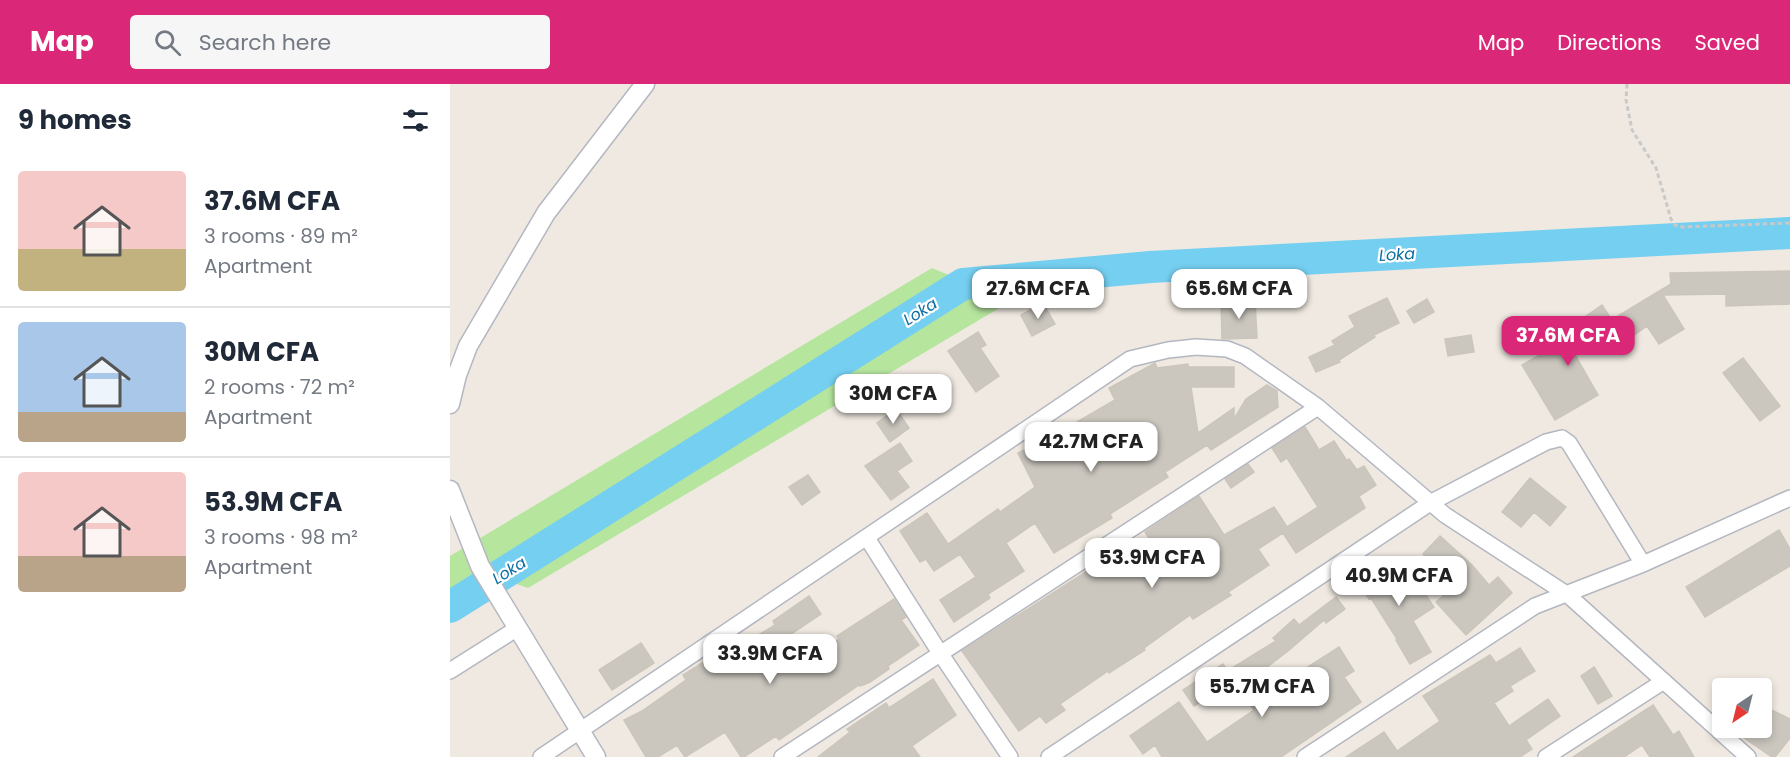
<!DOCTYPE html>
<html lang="en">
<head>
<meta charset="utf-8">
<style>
	:root { --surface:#fff; --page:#f6f6f7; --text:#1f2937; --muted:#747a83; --line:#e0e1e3; --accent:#db2777 }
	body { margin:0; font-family:Poppins,sans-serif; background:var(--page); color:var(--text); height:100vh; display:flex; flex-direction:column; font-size:22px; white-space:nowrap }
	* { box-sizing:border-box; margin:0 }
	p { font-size:20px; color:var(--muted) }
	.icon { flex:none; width:33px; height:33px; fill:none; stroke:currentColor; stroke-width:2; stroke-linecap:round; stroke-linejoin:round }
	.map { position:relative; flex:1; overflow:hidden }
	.details { display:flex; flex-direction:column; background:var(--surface); width:450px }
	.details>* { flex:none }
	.needle { width:39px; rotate:215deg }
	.fabs { position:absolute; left:1262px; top:594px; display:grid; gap:12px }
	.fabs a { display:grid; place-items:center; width:60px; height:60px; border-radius:6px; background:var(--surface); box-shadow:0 3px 9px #0003; font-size:30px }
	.price { position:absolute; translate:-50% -51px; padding:0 14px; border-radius:12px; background:#fff; color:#222; font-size:20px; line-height:39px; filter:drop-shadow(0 2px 3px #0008) }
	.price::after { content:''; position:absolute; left:50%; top:36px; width:18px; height:14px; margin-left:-9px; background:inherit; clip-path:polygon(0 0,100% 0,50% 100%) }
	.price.active { background:var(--accent); color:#fff }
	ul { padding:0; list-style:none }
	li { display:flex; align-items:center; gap:18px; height:150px; padding:0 18px }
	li+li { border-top:2px solid var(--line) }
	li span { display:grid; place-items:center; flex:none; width:168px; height:120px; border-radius:6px; color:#555 }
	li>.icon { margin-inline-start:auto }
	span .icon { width:72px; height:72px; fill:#fffc; stroke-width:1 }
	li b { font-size:26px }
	h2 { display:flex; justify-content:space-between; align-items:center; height:72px; padding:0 18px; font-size:26px }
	header { display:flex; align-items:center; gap:36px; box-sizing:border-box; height:84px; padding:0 30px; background:var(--accent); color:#fff }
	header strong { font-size:28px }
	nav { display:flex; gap:33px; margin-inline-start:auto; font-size:21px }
	.search { width:420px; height:54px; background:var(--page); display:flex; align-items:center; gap:15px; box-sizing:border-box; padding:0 21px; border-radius:6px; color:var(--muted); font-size:22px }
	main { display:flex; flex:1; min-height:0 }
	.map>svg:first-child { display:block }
	.green { fill:#b6e59e }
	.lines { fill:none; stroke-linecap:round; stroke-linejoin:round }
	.river { stroke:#75cff0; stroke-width:32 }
	.building { fill:#cbc7bf; stroke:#cbc5ba; stroke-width:1.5 }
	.minor-casing { stroke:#b4b7c1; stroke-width:18 }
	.tertiary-casing { stroke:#b4b7c1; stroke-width:21 }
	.path { stroke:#c9c9c9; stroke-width:3; stroke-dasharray:4.5 3; stroke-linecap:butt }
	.minor { stroke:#fff; stroke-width:15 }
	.tertiary { stroke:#fff; stroke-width:18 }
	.labels { text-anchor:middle; stroke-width:4.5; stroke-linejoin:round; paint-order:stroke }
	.water-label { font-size:16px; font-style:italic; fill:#0d6fa3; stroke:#fff }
</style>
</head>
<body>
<header>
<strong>Map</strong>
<div class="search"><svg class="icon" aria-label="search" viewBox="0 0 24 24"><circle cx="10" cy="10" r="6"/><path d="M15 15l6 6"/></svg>Search here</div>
<nav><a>Map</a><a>Directions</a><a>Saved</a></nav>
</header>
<main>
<section class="details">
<h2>9 homes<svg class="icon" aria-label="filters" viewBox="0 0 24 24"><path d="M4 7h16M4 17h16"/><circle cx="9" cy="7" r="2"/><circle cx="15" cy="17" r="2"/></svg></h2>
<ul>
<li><span style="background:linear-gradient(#f6c9c9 65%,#c2b280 0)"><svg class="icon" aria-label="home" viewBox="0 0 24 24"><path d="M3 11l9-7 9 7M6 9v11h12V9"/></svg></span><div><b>37.6M CFA</b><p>3 rooms · 89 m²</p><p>Apartment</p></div></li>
<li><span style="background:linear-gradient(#a9c7e8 75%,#b9a48a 0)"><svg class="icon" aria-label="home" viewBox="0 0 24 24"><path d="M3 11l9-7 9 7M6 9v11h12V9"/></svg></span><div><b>30M CFA</b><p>2 rooms · 72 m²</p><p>Apartment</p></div></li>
<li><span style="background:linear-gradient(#f6c9c9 70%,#b9a48a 0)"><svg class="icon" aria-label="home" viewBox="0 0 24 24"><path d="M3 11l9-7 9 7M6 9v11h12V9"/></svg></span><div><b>53.9M CFA</b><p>3 rooms · 98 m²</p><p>Apartment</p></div></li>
</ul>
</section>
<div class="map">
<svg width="1340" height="673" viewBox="0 0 1340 673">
	<rect width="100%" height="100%" fill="#efe9e1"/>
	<path class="green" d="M 482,184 L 561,217 L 78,504 L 52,495 L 0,529 L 0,472 Z"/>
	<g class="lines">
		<path class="river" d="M 0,523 L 513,200 L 700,183 L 1340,149"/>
	</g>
	<path class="building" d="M 1340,187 L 1340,220 L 1276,222 L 1276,210 L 1213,211 L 1234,245 L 1209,260 L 1197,242 L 1177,256 L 1163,235 L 1221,200 L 1220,189 Z
		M 937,214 L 949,239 L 924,251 L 925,253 L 889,276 L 890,278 L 866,288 L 859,273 L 885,261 L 882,257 L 905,243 L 899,232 Z
		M 977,215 L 984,228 L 964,239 L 957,227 Z
		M 805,216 L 807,254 L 772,255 L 771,217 Z
		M 593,219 L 605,240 L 582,252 L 571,231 Z
		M 1152,221 L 1165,241 L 1124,269 L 1148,311 L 1105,336 L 1072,281 L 1120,254 L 1115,247 Z
		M 528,248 L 536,261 L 530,264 L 549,292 L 526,308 L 498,267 Z
		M 1021,251 L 1024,268 L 998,272 L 995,255 Z
		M 1293,274 L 1330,322 L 1310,337 L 1273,289 Z
		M 705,279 L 707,284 L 738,280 L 738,283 L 784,283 L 784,303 L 741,303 L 748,349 L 784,324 L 784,335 L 796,315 L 817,301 L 827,307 L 828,323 L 761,366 L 757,361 L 715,388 L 718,393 L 660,430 L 662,434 L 604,469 L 585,439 L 556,459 L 574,487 L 538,510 L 540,514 L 504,538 L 490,516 L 526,493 L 510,470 L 484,487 L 476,475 L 470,478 L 450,447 L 477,429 L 498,460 L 548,425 L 550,428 L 585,403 L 568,369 L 594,356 L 600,364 L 613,357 L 608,349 L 665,316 L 659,304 Z
		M 446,325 L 459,344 L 440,358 L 427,339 Z
		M 855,343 L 869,366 L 884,357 L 897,377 L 899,375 L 907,386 L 914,382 L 926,401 L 909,412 L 915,424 L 846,469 L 833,449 L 808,465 L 819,481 L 778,508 L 781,511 L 743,535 L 740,531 L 694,564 L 695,566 L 659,589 L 658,587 L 610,620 L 615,626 L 596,639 L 590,632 L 569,647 L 512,567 L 642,484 L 641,483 L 658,471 L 663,478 L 699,454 L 695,448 L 749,412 L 774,451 L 824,423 L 837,443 L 868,423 L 837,374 L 831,378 L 822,364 Z
		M 450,359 L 462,377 L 447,387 L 459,403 L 441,416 L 415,382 Z
		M 798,380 L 804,388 L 781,404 L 775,395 Z
		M 358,391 L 370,408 L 352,421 L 339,403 Z
		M 1080,394 L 1116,423 L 1100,442 L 1084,428 L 1071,443 L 1052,428 Z
		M 1329,446 L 1340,465 L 1340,482 L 1255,533 L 1236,503 Z
		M 990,452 L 1022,481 L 1039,501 L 1048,493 L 1062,509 L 1016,551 L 986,518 L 1006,501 L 973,470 Z
		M 947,474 L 971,512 L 975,510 L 984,523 L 963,537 L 981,568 L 960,580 L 946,556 L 947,555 L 921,514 L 919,515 L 908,498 Z
		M 359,512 L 371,530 L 325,561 L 341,586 L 383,559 L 389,555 L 387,552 L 444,515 L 456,533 L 451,536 L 469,561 L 438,582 L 439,585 L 420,598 L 410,602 L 409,601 L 329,656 L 326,652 L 294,673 L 291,673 L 275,648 L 235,673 L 227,661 L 208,673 L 196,673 L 174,636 L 192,627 L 236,596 L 233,591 L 271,567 L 274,572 L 325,541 L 323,537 Z
		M 886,513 L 895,525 L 876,539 L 874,536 L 838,567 L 792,602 L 782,584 L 826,557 L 823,554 L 844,535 L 849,541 Z
		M 191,559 L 204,579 L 162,606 L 149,586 Z
		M 889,563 L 904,587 L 894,593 L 911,618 L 831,673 L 712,673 L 705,661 L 693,670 L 680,652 L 729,618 L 757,658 L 804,626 L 800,620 Z
		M 1070,564 L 1085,587 L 1060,602 L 1063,607 L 1044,619 L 1059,642 L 1098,615 L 1110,632 L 1076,656 L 1082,665 L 1070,673 L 896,673 L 934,648 L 947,667 L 990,637 L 973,612 L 1040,571 L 1046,579 Z
		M 773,580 L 784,596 L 744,622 L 733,606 Z
		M 1144,583 L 1162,612 L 1148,620 L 1131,592 Z
		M 483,595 L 506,631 L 462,662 L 470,673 L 368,673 L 400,648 L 397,645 L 436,619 L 439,624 Z
		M 1203,621 L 1223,651 L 1229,647 L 1244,673 L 1200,673 L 1192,661 L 1174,673 L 1123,673 Z
		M 1311,621 L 1340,635 L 1340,654 L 1325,673 L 1322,673 L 1293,653 L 1300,644 L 1311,644 Z"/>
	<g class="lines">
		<defs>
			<path id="minor" d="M 417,454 L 490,569 L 560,673
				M 0,587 L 66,545
				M 91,673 L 680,275 L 718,266 L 746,263 L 777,265 L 795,272 L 868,323 L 995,431 L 1118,511 L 1298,673
				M 332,673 L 868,323
				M 599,673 L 980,419 L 1096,358 L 1112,354 L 1119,359 L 1193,480
				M 855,673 L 1085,522 L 1193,480 L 1340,414
				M 1096,673 L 1214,597"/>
			<path id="tertiary" d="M 0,320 L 7,291 L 18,262 L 96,129 L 195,0
				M 0,406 L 30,482 L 146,673"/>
		</defs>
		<use href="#minor" class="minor-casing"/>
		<use href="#tertiary" class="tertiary-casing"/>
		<path class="path" d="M 1177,0 L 1176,16 L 1182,46 L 1206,84 L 1221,135 L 1225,141 L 1232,143 L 1340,139"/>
		<use href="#minor" class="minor"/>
		<use href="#tertiary" class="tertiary"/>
	</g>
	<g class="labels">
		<g class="water-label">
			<text transform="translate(947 170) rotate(-3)" y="6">Loka</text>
			<text transform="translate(470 227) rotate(-32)" y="6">Loka</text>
			<text transform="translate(59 486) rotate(-32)" y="6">Loka</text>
		</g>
	</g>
</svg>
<div class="fabs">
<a><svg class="needle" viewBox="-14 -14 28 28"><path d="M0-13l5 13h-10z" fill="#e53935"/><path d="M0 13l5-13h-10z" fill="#747a83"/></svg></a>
</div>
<b class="price" style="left:588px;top:236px">27.6M CFA</b>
<b class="price" style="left:789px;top:236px">65.6M CFA</b>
<b class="price active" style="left:1118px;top:283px">37.6M CFA</b>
<b class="price" style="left:443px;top:341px">30M CFA</b>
<b class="price" style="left:641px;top:389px">42.7M CFA</b>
<b class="price" style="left:702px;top:505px">53.9M CFA</b>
<b class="price" style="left:949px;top:523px">40.9M CFA</b>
<b class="price" style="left:320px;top:601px">33.9M CFA</b>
<b class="price" style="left:812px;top:634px">55.7M CFA</b>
</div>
</main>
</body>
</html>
